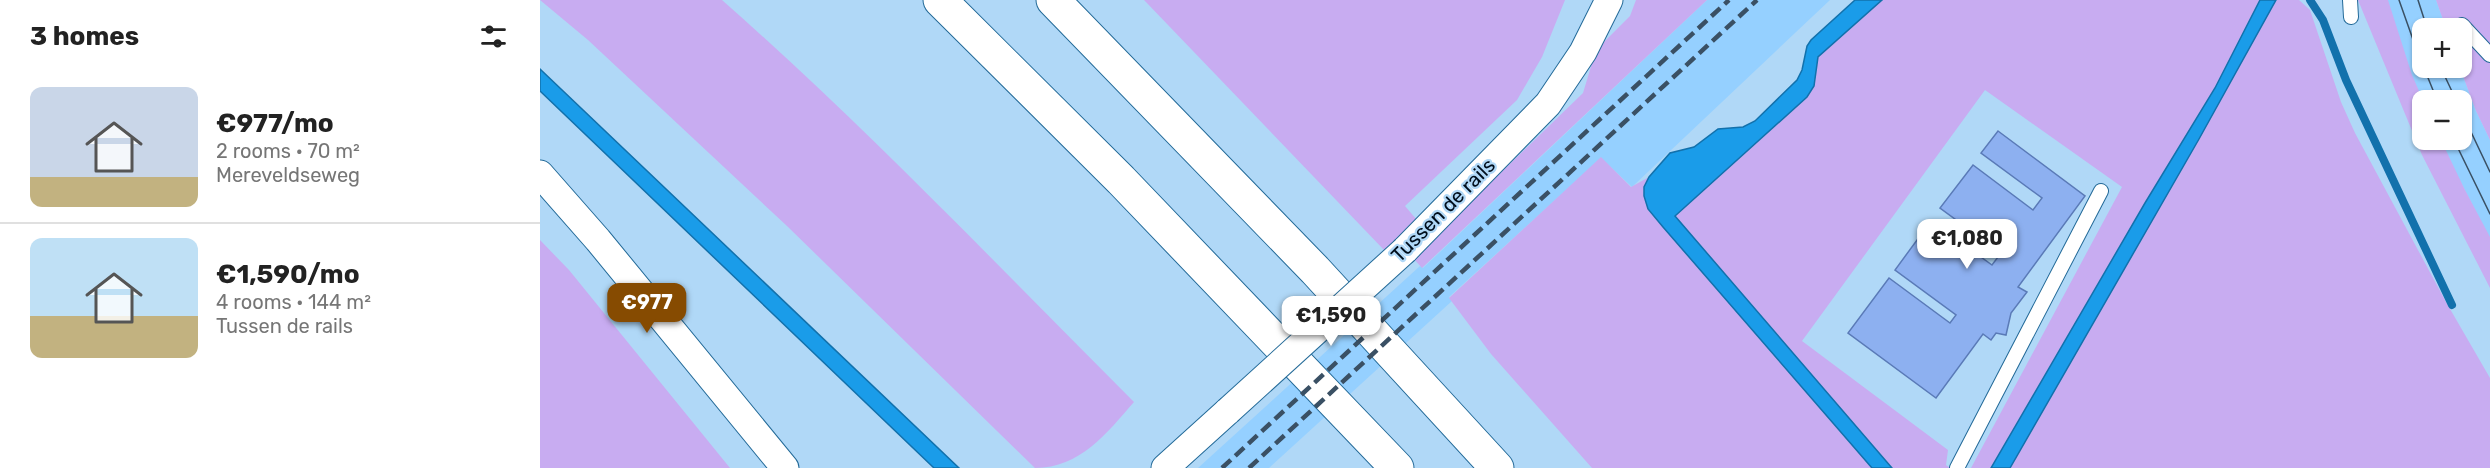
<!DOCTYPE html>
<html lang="en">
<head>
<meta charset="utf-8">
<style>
	:root { --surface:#fff; --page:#f2f2f2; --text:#222; --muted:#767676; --line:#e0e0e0; --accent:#864b01 }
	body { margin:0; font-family:Rubik,sans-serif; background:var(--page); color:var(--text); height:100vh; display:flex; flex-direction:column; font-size:22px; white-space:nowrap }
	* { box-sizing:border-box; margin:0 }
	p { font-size:20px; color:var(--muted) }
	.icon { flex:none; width:33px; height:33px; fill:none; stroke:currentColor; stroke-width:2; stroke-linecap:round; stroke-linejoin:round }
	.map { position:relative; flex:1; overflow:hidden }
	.side { display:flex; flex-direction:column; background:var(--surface); width:540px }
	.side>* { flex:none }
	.fabs { position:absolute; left:1872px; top:18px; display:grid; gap:12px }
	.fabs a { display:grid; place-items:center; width:60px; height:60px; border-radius:12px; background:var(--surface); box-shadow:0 2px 4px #0004; font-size:30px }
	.price { position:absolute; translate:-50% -51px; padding:0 14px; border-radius:12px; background:#fff; color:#222; font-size:20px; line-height:39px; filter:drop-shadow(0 2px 3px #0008) }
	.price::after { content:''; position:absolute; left:50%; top:36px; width:18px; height:14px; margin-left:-9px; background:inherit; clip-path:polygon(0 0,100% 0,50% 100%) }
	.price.on { background:var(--accent); color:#fff }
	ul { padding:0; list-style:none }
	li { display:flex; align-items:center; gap:18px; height:150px; padding:0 30px }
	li+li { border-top:2px solid var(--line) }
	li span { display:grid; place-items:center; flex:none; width:168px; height:120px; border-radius:12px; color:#555 }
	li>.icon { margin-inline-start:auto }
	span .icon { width:72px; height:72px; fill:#fffc; stroke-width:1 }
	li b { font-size:26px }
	h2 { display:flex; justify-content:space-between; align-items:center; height:72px; padding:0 30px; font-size:26px }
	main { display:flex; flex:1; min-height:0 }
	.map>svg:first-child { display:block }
	.built { fill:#95d0ff }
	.green { fill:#c8acf1 }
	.water { fill:#1a9ce9; stroke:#1271ac; stroke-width:1.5 }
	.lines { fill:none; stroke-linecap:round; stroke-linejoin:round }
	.stream { stroke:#1271ac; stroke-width:8 }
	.building { fill:#8db0f0; stroke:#5a7ab7; stroke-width:1.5 }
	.lane-casing { stroke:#236a98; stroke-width:16 }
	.street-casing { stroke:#236a98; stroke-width:29 }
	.highway-casing { stroke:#236a98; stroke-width:35 }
	.lane { stroke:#fff; stroke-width:14 }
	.street { stroke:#fff; stroke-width:27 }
	.highway { stroke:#fff; stroke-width:33 }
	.tram { stroke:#3a5064; stroke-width:1.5 }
	.rail { stroke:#3a5064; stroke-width:4.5; stroke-dasharray:12 6; stroke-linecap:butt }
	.street-bridge-casing { stroke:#236a98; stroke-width:29; stroke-linecap:butt }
	.street-bridge { stroke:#fff; stroke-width:27 }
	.labels { text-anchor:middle; stroke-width:4.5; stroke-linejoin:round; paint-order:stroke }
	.street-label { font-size:20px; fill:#000e1c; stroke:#b0d8f7 }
</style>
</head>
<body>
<main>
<section class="side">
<h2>3 homes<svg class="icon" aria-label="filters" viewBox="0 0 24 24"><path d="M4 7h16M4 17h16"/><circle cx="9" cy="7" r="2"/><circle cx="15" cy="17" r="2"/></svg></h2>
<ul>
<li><span style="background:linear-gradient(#c9d6e8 75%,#c2b280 0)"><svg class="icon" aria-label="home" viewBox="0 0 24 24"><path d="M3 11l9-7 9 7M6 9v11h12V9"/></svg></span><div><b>€977/mo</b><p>2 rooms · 70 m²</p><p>Mereveldseweg</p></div></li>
<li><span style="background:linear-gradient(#bfe0f5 65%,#c2b280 0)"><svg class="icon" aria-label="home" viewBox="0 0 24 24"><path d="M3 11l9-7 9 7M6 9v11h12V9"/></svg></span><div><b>€1,590/mo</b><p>4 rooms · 144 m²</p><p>Tussen de rails</p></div></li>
</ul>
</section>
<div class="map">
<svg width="1950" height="468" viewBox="0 0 1950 468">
	<rect width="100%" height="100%" fill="#b0d8f7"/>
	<path class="built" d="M 1167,0 L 1290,0 L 1092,187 L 1061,158 L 909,297 L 912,301 L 729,468 L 658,468 L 880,266 L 883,268 Z
		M 1844,0 L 1896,0 L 1906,28 L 1882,28 L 1882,68 L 1920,68 L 1936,111 L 1950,140 L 1950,239 L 1899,140 L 1922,140 L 1922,100 L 1882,100 L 1882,105 Z"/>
	<path class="green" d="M 0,0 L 182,0 C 326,127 458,266 594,402 C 567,433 540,468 495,468 L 247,226 L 48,40 Z
		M 604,0 L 1025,0 L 1002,57 L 977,100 L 865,206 L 877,220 L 845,251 Z
		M 1096,0 L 1167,0 L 882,268 L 873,258 L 1043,93 L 1056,50 L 1090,16 Z
		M 1342,0 L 1720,0 L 1675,88 L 1605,203 L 1451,468 L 1431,468 L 1582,187 L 1445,90 L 1262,341 L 1408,450 L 1406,465 L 1410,468 L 1352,468 L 1135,216 L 1267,97 L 1275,81 L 1278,57 Z
		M 1736,0 L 1759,0 L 1770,10 L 1801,102 L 1815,133 L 1906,302 L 1950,378 L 1950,468 L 1470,468 L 1659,139 Z
		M 1818,0 L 1848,0 L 1872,75 L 1883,100 L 1882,140 L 1901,140 L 1925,190 L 1950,237 L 1950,288 L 1882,155 Z
		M 1896,0 L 1950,0 L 1950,140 L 1936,111 L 1920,68 L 1922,28 L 1906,28 Z
		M 1061,157 L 1091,187 L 1109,177 C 1103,190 1104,196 1108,209 L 1332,468 L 1052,468 L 951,354 L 909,298 Z
		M 0,240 L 29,270 L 190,468 L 0,468 Z"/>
	<path class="water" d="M 1315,0 L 1342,0 L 1278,57 L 1274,86 L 1267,97 L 1135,216 L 1352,468 L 1332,468 L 1123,227 L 1108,209 L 1104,196 L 1104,187 L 1109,177 L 1130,153 L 1154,147 L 1178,129 L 1203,127 L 1215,121 L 1257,80 L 1262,70 L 1267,46 L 1271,40 Z
		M 1720,0 L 1736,0 L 1659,139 L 1470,468 L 1451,468 L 1605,203 L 1675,88 Z
		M 0,69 L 419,468 L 394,468 L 0,91 Z"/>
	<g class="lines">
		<path class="stream" d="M 1770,0 L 1783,20 L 1806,80 L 1912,305"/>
	</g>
	<path class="building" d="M 1458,131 L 1545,196 L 1478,287 L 1487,292 L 1471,313 L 1466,335 L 1456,333 L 1451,340 L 1443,334 L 1396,398 L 1308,333 L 1349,278 L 1410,323 L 1416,315 L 1355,270 L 1391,221 L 1452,265 L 1461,253 L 1400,208 L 1433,165 L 1493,210 L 1502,198 L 1441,153 Z"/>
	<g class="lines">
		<defs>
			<path id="lane" d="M 1810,0 L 1811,17
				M 1922,25 L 1950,55
				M 1417,468 L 1561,191"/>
			<path id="street" d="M 0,174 L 58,240 L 245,468
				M 865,250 L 1008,104 L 1043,52 L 1069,0
				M 625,468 L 688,411"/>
			<path id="highway" d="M 400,0 L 581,180 L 857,468
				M 513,0 L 775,270 L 957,468"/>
		</defs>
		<use href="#lane" class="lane-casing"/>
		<use href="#street" class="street-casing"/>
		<use href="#highway" class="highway-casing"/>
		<use href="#lane" class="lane"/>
		<use href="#street" class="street"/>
		<use href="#highway" class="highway"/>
		<path class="tram" d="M 1859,0 L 1882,65
			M 1878,0 L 1887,28
			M 1884,68 L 1897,100
			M 1901,68 L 1916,100
			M 1922,113 L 1950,172
			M 1914,140 L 1950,214"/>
		<path class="rail" d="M 682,468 L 1189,0
			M 709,468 L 1217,0"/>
		<defs>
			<path id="street-bridge" d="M 688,411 L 865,250"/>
		</defs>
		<use href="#street-bridge" class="street-bridge-casing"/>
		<use href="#street-bridge" class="street-bridge"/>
	</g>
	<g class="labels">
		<g class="street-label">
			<text transform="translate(903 210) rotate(-45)" y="7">Tussen de rails</text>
		</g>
	</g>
</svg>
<div class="fabs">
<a>+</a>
<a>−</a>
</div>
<b class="price" style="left:1427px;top:270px">€1,080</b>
<b class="price on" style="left:107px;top:334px">€977</b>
<b class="price" style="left:791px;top:347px">€1,590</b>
</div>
</main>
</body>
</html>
